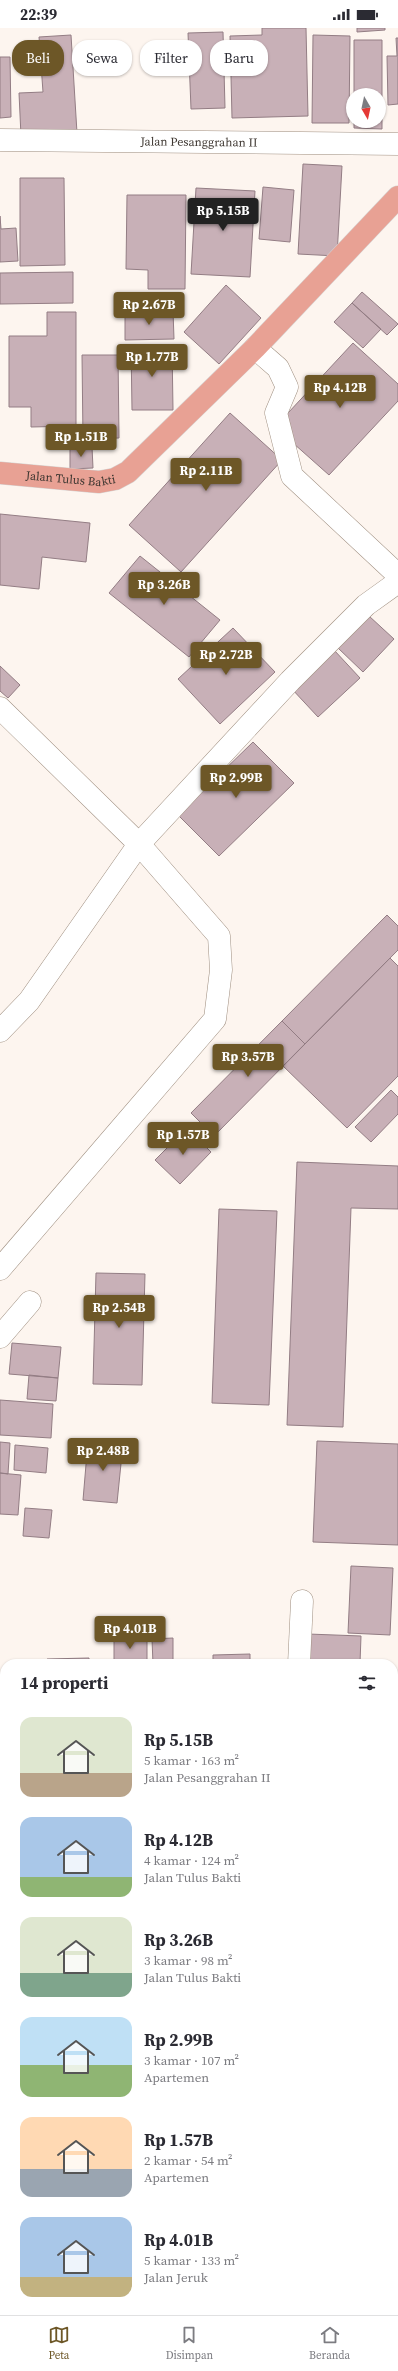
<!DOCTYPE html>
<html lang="id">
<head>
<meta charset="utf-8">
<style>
	:root { --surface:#fff; --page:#f2f2f3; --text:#2b2b33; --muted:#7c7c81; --line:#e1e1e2; --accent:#6d5727 }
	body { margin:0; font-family:"Source Serif 4",serif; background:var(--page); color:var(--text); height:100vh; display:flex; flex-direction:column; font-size:15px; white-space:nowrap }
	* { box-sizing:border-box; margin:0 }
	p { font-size:13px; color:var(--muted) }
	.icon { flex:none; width:22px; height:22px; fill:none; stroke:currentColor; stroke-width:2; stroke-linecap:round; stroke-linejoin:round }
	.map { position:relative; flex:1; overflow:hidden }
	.details { position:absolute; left:0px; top:1631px; width:398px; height:656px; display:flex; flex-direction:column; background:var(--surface); border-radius:16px 16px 0 0; box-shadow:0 1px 3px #0004 }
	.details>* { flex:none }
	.guide { position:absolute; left:12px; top:12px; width:374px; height:36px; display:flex; gap:8px }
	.needle { width:26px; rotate:171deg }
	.buttons { position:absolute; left:346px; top:60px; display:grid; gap:8px }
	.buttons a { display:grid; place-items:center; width:40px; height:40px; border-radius:50%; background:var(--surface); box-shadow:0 1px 3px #0004; font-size:20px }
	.price { position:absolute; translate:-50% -34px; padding:0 9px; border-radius:4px; background:var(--accent); color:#fff; font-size:13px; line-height:26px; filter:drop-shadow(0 1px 2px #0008) }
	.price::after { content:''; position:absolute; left:50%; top:24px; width:12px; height:9px; margin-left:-6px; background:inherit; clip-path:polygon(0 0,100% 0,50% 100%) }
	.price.current { background:#222; color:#fff }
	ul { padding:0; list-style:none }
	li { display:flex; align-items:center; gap:12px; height:100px; padding:0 20px }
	li span { display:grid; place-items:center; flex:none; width:112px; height:80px; border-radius:12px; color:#555 }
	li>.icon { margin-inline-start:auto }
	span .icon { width:48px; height:48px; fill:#fffc; stroke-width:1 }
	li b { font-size:17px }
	h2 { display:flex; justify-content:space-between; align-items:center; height:48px; padding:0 20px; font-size:17px }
	.tag { padding:0 14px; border-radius:16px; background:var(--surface); box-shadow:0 1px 3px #0004; font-size:14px; line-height:36px }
	.tag.current { background:var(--accent); color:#fff }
	.status { display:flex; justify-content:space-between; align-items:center; height:28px; padding:0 20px; background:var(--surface); direction:ltr }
	.status svg { height:11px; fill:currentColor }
	.menu { display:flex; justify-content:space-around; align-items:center; height:56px; border-top:1px solid var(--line); background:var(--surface); font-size:11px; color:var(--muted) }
	.menu a { display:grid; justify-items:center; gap:2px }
	.menu .current { color:var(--accent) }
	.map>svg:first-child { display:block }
	.building { fill:#c8b0b7; stroke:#937d84 }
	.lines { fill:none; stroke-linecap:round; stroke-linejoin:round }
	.minor-casing { stroke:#9f8f80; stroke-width:23 }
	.major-casing { stroke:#d5d3d2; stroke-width:23 }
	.minor { stroke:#fff; stroke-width:22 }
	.major { stroke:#e8a194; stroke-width:22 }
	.labels { text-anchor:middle; stroke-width:3; stroke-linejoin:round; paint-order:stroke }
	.street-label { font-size:12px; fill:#3e3731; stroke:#fdf5ef }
</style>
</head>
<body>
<div class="status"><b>22:39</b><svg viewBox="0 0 49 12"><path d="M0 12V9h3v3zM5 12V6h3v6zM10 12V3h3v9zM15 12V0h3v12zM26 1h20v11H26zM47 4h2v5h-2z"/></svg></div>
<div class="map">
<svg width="398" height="2287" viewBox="0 0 398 2287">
	<rect width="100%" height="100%" fill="#fdf5ef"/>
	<path class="building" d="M 262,0 L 306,0 L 308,88 L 232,90 L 230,8 L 262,7 Z
		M 357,0 L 385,0 L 385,2 L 357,4 Z
		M 223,4 L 225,80 L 191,81 L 188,5 Z
		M 71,7 L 77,105 L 21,108 L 19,65 L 43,64 L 39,9 Z
		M 313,7 L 350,8 L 349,95 L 312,95 Z
		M 396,10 L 398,10 L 398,76 L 388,77 L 387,28 L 397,28 Z
		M 354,12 L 382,12 L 382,101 L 354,100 L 354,93 L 379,93 L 379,67 L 354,67 Z
		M 0,29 L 10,29 L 11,89 L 0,90 Z
		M 303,136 L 342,138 L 337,228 L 298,226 Z
		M 20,150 L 64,150 L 65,237 L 20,238 Z
		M 263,159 L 294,162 L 290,214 L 259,211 Z
		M 196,160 L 255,163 L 250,249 L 191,246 Z
		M 127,167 L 186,167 L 185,261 L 148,261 L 148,242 L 126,241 Z
		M 0,188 L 1,201 L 16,200 L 18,233 L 0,234 Z
		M 73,244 L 73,275 L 0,276 L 0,245 Z
		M 226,257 L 261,290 L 219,336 L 184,304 Z
		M 362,264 L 398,296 L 387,307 L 352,275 Z
		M 352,275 L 381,301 L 363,320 L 334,294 Z
		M 173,283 L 174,311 L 125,312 L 125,284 Z
		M 47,284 L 76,284 L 76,398 L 31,399 L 31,379 L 9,379 L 9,308 L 47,308 Z
		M 353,315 L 398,356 L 398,373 L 329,447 L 275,399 Z
		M 131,317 L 172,317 L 173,382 L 132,382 Z
		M 82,327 L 118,327 L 119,410 L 83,411 Z
		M 230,385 L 282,432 L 181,544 L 129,497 Z
		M 92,419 L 93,440 L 70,441 L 70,420 Z
		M 0,486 L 90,495 L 86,534 L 42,529 L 39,561 L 0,557 Z
		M 140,528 L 220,592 L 189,629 L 109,565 Z
		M 369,588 L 394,611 L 363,644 L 338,620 Z
		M 233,600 L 275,644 L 220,696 L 178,651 Z
		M 334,622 L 360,650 L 318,689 L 291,660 Z
		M 0,638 L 20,657 L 8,670 L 0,663 Z
		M 253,714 L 294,755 L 219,828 L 178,787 Z
		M 387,887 L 398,898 L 398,922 L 305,1016 L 282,993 Z
		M 390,930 L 398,938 L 398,1048 L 347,1100 L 283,1038 Z
		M 282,993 L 305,1016 L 214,1108 L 191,1085 Z
		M 391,1062 L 398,1069 L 398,1086 L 371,1114 L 355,1099 Z
		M 187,1100 L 211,1124 L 180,1156 L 155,1132 Z
		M 297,1134 L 398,1138 L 398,1181 L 351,1180 L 343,1399 L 287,1397 Z
		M 219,1181 L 277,1183 L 269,1377 L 212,1375 Z
		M 96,1245 L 145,1246 L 142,1357 L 93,1356 Z
		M 12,1315 L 61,1319 L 58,1350 L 9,1346 Z
		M 29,1347 L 58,1350 L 56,1373 L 27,1371 Z
		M 0,1372 L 53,1376 L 51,1410 L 0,1407 Z
		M 88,1413 L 123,1416 L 117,1475 L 83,1472 Z
		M 317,1413 L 398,1416 L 398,1517 L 313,1514 Z
		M 0,1414 L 10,1415 L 8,1446 L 0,1445 Z
		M 15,1417 L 48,1420 L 46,1445 L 14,1442 Z
		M 0,1445 L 21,1447 L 18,1487 L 0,1486 Z
		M 25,1480 L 52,1482 L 49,1510 L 23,1508 Z
		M 351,1538 L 393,1540 L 390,1607 L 348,1605 Z
		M 308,1606 L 361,1608 L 360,1635 L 307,1633 Z
		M 114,1609 L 147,1609 L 147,1636 L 114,1636 Z
		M 173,1610 L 173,1636 L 153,1636 L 152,1611 Z
		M 250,1626 L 250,1636 L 213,1636 L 213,1627 Z
		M 89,1630 L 89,1636 L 47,1636 L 47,1631 Z
		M 0,1756 L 5,1756 L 5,1788 L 0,1788 Z
		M 393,1853 L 398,1853 L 398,1873 L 393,1873 Z
		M 0,1868 L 5,1868 L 5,1950 L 0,1950 Z
		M 393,1947 L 398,1947 L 398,1971 L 393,1971 Z
		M 0,1954 L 5,1954 L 5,1979 L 0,1980 Z
		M 0,1981 L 3,1981 L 3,1997 L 0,1997 Z
		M 0,1999 L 3,1999 L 3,2023 L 0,2023 Z
		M 393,2038 L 398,2038 L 398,2064 L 393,2064 Z
		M 0,2044 L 5,2044 L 5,2059 L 0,2059 Z
		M 0,2063 L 5,2063 L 5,2093 L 0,2093 Z
		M 393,2066 L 398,2066 L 398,2098 L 393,2098 Z
		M 393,2140 L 398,2140 L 398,2198 L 393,2198 Z
		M 0,2147 L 5,2147 L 5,2172 L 0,2172 Z
		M 393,2237 L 398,2237 L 398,2287 L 379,2287 L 379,2282 L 393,2282 Z
		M 10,2282 L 61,2282 L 61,2287 L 10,2287 Z
		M 72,2282 L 135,2282 L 135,2287 L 72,2287 Z
		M 143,2282 L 180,2282 L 180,2287 L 143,2287 Z
		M 197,2282 L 224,2282 L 224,2287 L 197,2287 Z
		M 304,2282 L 371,2282 L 371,2287 L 304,2287 Z
		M 229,2285 L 259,2285 L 259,2287 L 229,2287 Z"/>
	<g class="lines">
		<defs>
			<g id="minor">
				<path id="s1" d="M 0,112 L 398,116"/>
				<path d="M 255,320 L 278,340 L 287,359 L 276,385 L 292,448 L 398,547"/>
				<path d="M 0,680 L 139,816 L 219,908 L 221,942 L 215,991 L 0,1241"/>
				<path d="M 0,1003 L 29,973 L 139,816 L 290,653 L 366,577 L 398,554"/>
				<path d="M 0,1309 L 30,1274"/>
				<path d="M 299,1636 L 302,1573"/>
				<path d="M 0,1725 L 5,1726"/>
				<path d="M 393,1737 L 398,1737"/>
				<path d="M 0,2119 L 5,2119"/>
				<path d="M 393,2129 L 398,2130"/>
				<path d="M 282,2287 L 282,2282"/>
			</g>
			<g id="major">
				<path id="s2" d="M 0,445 L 99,454 L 115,451 L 128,444 L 255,320 L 398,169"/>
			</g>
		</defs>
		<use href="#minor" class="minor-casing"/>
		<use href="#major" class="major-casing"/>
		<use href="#minor" class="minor"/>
		<use href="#major" class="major"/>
	</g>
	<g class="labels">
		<g class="street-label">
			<text dy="4" stroke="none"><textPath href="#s1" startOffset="199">Jalan Pesanggrahan II</textPath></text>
			<text dy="4" stroke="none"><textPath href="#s2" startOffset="71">Jalan Tulus Bakti</textPath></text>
		</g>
	</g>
</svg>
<div class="buttons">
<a><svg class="needle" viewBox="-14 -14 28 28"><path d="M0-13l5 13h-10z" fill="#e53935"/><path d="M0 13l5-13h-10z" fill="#7c7c81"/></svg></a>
</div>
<b class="price current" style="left:223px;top:204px">Rp 5.15B</b>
<b class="price" style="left:149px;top:298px">Rp 2.67B</b>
<b class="price" style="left:152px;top:350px">Rp 1.77B</b>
<b class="price" style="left:340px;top:381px">Rp 4.12B</b>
<b class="price" style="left:81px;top:430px">Rp 1.51B</b>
<b class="price" style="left:206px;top:464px">Rp 2.11B</b>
<b class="price" style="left:164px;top:578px">Rp 3.26B</b>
<b class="price" style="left:226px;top:648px">Rp 2.72B</b>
<b class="price" style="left:236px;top:771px">Rp 2.99B</b>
<b class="price" style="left:248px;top:1050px">Rp 3.57B</b>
<b class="price" style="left:183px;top:1128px">Rp 1.57B</b>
<b class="price" style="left:119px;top:1301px">Rp 2.54B</b>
<b class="price" style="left:103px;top:1444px">Rp 2.48B</b>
<b class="price" style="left:130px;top:1622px">Rp 4.01B</b>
<div class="guide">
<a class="tag current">Beli</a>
<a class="tag">Sewa</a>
<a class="tag">Filter</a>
<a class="tag">Baru</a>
</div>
<section class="details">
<h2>14 properti<svg class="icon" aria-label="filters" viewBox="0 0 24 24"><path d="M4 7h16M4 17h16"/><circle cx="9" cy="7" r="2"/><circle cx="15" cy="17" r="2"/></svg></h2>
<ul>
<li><span style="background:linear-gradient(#dfe7d0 70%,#b9a48a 0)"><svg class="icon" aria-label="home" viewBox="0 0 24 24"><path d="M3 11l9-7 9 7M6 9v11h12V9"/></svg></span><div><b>Rp 5.15B</b><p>5 kamar · 163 m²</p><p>Jalan Pesanggrahan II</p></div></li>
<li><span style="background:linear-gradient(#a9c7e8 75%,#8fb573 0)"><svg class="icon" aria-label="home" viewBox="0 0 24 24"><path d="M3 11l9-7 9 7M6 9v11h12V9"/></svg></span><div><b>Rp 4.12B</b><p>4 kamar · 124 m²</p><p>Jalan Tulus Bakti</p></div></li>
<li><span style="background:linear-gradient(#dfe7d0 70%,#7fa58c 0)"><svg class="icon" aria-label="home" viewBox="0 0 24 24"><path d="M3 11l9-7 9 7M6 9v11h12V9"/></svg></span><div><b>Rp 3.26B</b><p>3 kamar · 98 m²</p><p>Jalan Tulus Bakti</p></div></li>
<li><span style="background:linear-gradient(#bfe0f5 60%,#8fb573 0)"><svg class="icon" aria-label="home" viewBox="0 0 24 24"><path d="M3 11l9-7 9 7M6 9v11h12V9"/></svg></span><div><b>Rp 2.99B</b><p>3 kamar · 107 m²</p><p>Apartemen</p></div></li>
<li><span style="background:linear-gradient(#ffd9b3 65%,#9aa5b1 0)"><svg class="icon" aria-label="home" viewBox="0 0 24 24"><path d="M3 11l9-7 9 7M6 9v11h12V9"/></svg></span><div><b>Rp 1.57B</b><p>2 kamar · 54 m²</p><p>Apartemen</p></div></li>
<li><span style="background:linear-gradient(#a9c7e8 75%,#c2b280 0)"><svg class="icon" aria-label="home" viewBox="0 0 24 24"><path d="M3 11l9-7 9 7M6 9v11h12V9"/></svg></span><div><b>Rp 4.01B</b><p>5 kamar · 133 m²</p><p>Jalan Jeruk</p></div></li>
</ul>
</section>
</div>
<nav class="menu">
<a class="current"><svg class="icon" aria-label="map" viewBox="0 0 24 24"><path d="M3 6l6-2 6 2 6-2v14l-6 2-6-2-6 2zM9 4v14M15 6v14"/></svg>Peta</a>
<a><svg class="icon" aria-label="saved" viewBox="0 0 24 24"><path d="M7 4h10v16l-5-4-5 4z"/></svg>Disimpan</a>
<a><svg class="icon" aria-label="home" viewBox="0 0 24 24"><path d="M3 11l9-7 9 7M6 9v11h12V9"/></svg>Beranda</a>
</nav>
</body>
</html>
